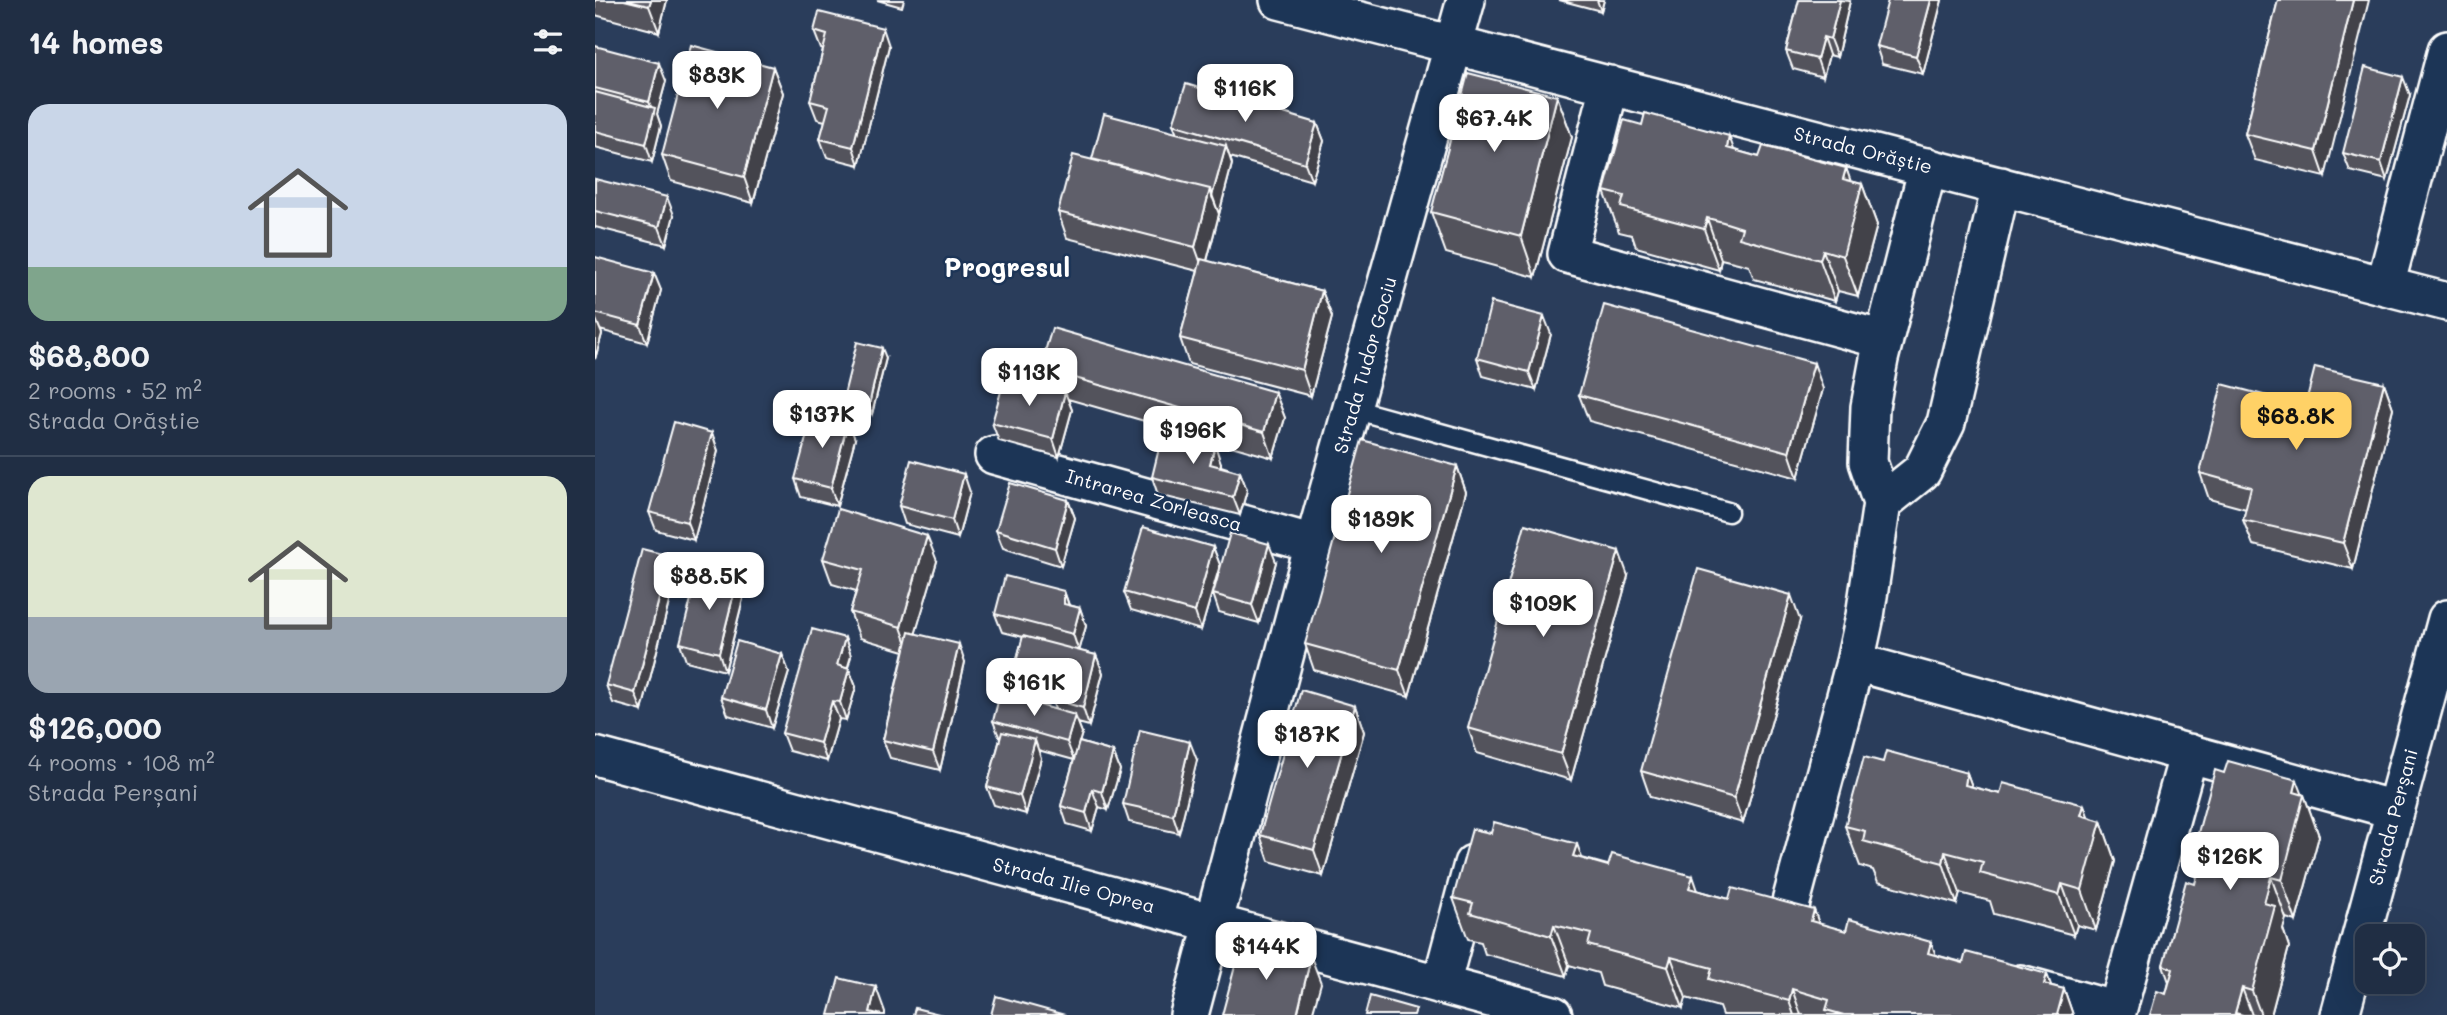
<!DOCTYPE html>
<html lang="en">
<head>
<meta charset="utf-8">
<style>
	:root { --surface:#202e44; --page:#28364b; --text:#f1f3f6; --muted:#a2a8b2; --line:#3d4a5d; --accent:#ffd166 }
	body { margin:0; font-family:Mali,sans-serif; background:var(--page); color:var(--text); height:100vh; display:flex; flex-direction:column; font-size:26px; white-space:nowrap }
	* { box-sizing:border-box; margin:0 }
	p { font-size:23px; color:var(--muted) }
	.icon { flex:none; width:38px; height:38px; fill:none; stroke:currentColor; stroke-width:2; stroke-linecap:round; stroke-linejoin:round }
	.map { position:relative; flex:1; overflow:hidden }
	.drawer { display:flex; flex-direction:column; background:var(--surface); width:595px }
	.drawer>* { flex:none }
	.controls { position:absolute; left:1760px; top:924px; display:grid; gap:14px }
	.controls a { display:grid; place-items:center; width:70px; height:70px; border-radius:14px; background:var(--surface); box-shadow:0 7px 28px #0002,0 0 0 2px var(--line); font-size:35px }
	.price { position:absolute; translate:-50% -60px; padding:0 16px; border-radius:14px; background:#fff; color:#222; font-size:23px; line-height:46px; filter:drop-shadow(0 2px 4px #0008) }
	.price::after { content:''; position:absolute; left:50%; top:42px; width:21px; height:16px; margin-left:-10px; background:inherit; clip-path:polygon(0 0,100% 0,50% 100%) }
	.price.selected { background:var(--accent); color:#111 }
	ul { padding:0; list-style:none }
	li { display:grid; align-content:center; gap:14px; height:371px; padding:0 28px }
	li+li { border-top:2px solid var(--line) }
	li span { display:grid; place-items:center; height:217px; border-radius:21px; color:#555 }
	li>.icon { margin-inline-start:auto }
	span .icon { width:126px; height:126px; fill:#fffc; stroke-width:1 }
	li b { font-size:30px }
	h2 { display:flex; justify-content:space-between; align-items:center; height:84px; padding:0 28px; font-size:30px }
	main { display:flex; flex:1; min-height:0 }
	.map>svg:first-child { display:block }
	.lines { fill:none; stroke-linecap:round; stroke-linejoin:round }
	.lane-casing { stroke:#fff; stroke-width:23 }
	.street-casing { stroke:#fff; stroke-width:42 }
	.lane { stroke:#1d3557; stroke-width:18 }
	.street { stroke:#1d3557; stroke-width:37 }
	.wall { fill:#52525b; stroke:#fff; stroke-width:2 }
	.shaded-wall { fill:#42424a; stroke:#fff; stroke-width:2 }
	.building { fill:#5f5f6a; stroke:#fff; stroke-width:2 }
	.labels { text-anchor:middle; stroke-width:5; stroke-linejoin:round; paint-order:stroke }
	.street-label { font-size:19px; fill:#fff; stroke:#1d3557 }
	.district-label { font-size:26px; font-weight:bold; fill:#fff; stroke:#1d3557 }
</style>
</head>
<body>
<main>
<section class="drawer">
<h2>14 homes<svg class="icon" aria-label="filters" viewBox="0 0 24 24"><path d="M4 7h16M4 17h16"/><circle cx="9" cy="7" r="2"/><circle cx="15" cy="17" r="2"/></svg></h2>
<ul>
<li><span style="background:linear-gradient(#c9d6e8 75%,#7fa58c 0)"><svg class="icon" aria-label="home" viewBox="0 0 24 24"><path d="M3 11l9-7 9 7M6 9v11h12V9"/></svg></span><div><b>$68,800</b><p>2 rooms · 52 m²</p><p>Strada Orăștie</p></div></li>
<li><span style="background:linear-gradient(#dfe7d0 65%,#9aa5b1 0)"><svg class="icon" aria-label="home" viewBox="0 0 24 24"><path d="M3 11l9-7 9 7M6 9v11h12V9"/></svg></span><div><b>$126,000</b><p>4 rooms · 108 m²</p><p>Strada Perșani</p></div></li>
</ul>
</section>
<div class="map">
<svg width="1852" height="1015" viewBox="0 0 1852 1015">
	<rect width="100%" height="100%" fill="#2a3d5b"/>
	<filter id="ink" filterUnits="userSpaceOnUse"><feTurbulence type="fractalNoise" baseFrequency=".0143" numOctaves="2"/><feDisplacementMap in="SourceGraphic" scale="14" xChannelSelector="R" yChannelSelector="G"/><feConvolveMatrix kernelMatrix="1 2 1 2 8 2 1 2 1" color-interpolation-filters="sRGB"/></filter>
	<g filter="url(#ink)">
		<g class="lines">
			<defs>
				<path id="lane" d="M 758,409 L 1133,512"/>
				<path id="street" d="M 684,0 L 1852,302
					M 1015,85 L 972,254 L 1289,340
					M 1790,286 L 1852,50
					M 399,455 L 719,544
					M 1287,503 L 1327,471 L 1351,423 L 1406,186
					M 1260,662 L 1800,810
					M 0,756 L 958,1015
					M 1191,921 L 1260,662 L 1270,616 L 1287,503 L 1273,462 L 1275,407 L 1284,359 L 1333,167
					M 1425,984 L 1522,1011
					M 846,985 L 878,864
					M 594,1015 L 719,544 L 871,0
					M 1521,1015 L 1594,753
					M 1745,1015 L 1852,619"/>
			</defs>
			<use href="#lane" class="lane-casing"/>
			<use href="#street" class="street-casing"/>
			<use href="#lane" class="lane"/>
			<use href="#street" class="street"/>
		</g>
		<path class="wall" d="M 0,0 L 72,0 L 64,32 L 0,15 Z
			M 282,0 L 309,0 L 307,7 Z
			M 964,0 L 1009,0 L 1006,11 Z
			M 1204,0 L 1255,1 L 1242,57 L 1234,55 L 1228,77 L 1198,69 L 1191,51 Z
			M 1347,0 L 1328,74 L 1287,64 L 1281,46 Z
			M 1683,0 L 1730,177 L 1660,160 L 1650,134 Z
			M 219,31 L 294,46 L 264,165 L 232,157 L 225,139 L 230,121 L 222,119 L 215,101 L 228,50 L 226,49 Z
			M 0,46 L 71,81 L 62,114 L 66,126 L 57,162 L 0,147 Z
			M 178,67 L 188,93 L 158,203 L 76,181 L 67,155 Z
			M 1815,95 L 1792,180 L 1755,171 L 1748,153 Z
			M 962,96 L 977,137 L 940,277 L 851,253 L 836,212 Z
			M 722,123 L 729,141 L 717,181 L 635,157 L 637,164 L 612,261 L 727,291 L 737,317 L 716,396 L 594,364 L 585,338 L 603,271 L 472,238 L 463,212 L 497,159 L 582,133 L 578,124 Z
			M 1139,150 L 1164,157 L 1251,168 L 1255,181 L 1267,184 L 1282,225 L 1263,296 L 1243,291 L 1240,301 L 1159,279 L 1154,266 L 1143,263 L 1126,259 L 1124,270 L 1041,247 L 1037,235 L 1024,232 L 1009,191 Z
			M 0,179 L 79,215 L 71,245 L 0,227 Z
			M 0,257 L 66,290 L 52,343 L 5,330 L 7,334 L 0,359 Z
			M 956,334 L 941,390 L 888,376 L 882,358 Z
			M 291,358 L 277,414 L 251,408 L 248,399 Z
			M 445,368 L 680,392 L 690,418 L 678,458 L 473,399 L 477,410 L 464,457 L 404,441 L 397,423 L 452,387 Z
			M 1789,383 L 1798,408 L 1758,569 L 1658,545 L 1648,520 L 1651,509 L 1614,499 L 1605,473 L 1710,406 Z
			M 1228,389 L 1203,478 L 994,421 L 984,395 Z
			M 117,433 L 123,451 L 99,540 L 61,530 L 54,512 Z
			M 260,439 L 242,506 L 206,497 L 200,479 Z
			M 626,463 L 626,466 L 645,472 L 652,490 L 645,515 L 563,495 L 557,477 Z
			M 862,466 L 871,492 L 814,696 L 719,670 L 710,644 Z
			M 375,492 L 363,538 L 310,524 L 304,506 Z
			M 473,500 L 480,518 L 466,566 L 408,548 L 401,530 Z
			M 618,547 L 625,565 L 606,630 L 536,610 L 529,592 Z
			M 75,556 L 81,574 L 47,711 L 18,703 L 11,685 Z
			M 228,559 L 342,561 L 320,634 L 370,662 L 345,770 L 295,758 L 288,740 L 309,651 L 265,638 L 255,612 L 261,591 L 237,584 Z
			M 681,562 L 664,623 L 624,612 L 618,594 Z
			M 1033,576 L 976,780 L 882,753 L 873,728 Z
			M 469,591 L 474,605 L 485,608 L 491,626 L 484,651 L 501,655 L 508,673 L 494,726 L 483,723 L 487,733 L 484,742 L 518,752 L 525,770 L 513,810 L 504,807 L 497,831 L 472,824 L 466,806 L 479,760 L 443,750 L 446,758 L 431,814 L 399,805 L 392,787 L 405,739 L 398,721 L 460,709 L 458,704 L 424,695 L 417,677 L 428,637 L 407,632 L 400,614 Z
			M 148,599 L 130,671 L 91,661 L 85,643 Z
			M 1205,620 L 1148,823 L 1055,797 L 1046,771 Z
			M 250,638 L 256,656 L 253,668 L 254,669 L 261,687 L 251,720 L 244,719 L 232,761 L 194,751 L 187,733 Z
			M 187,654 L 194,672 L 177,728 L 133,715 L 126,697 Z
			M 760,706 L 769,732 L 728,876 L 674,861 L 665,835 Z
			M 602,760 L 584,833 L 534,822 L 528,804 Z
			M 1288,762 L 1372,773 L 1377,787 L 1405,794 L 1489,805 L 1493,817 L 1506,821 L 1520,861 L 1501,930 L 1482,925 L 1479,935 L 1399,914 L 1395,901 L 1365,893 L 1362,904 L 1283,882 L 1278,870 L 1265,866 L 1250,826 Z
			M 1708,795 L 1709,795 L 1724,836 L 1701,921 L 1691,918 L 1688,929 L 1694,947 L 1676,1015 L 1555,1015 L 1571,994 L 1574,982 L 1568,965 L 1600,884 L 1603,872 L 1597,855 Z
			M 987,858 L 1134,899 L 1219,910 L 1224,924 L 1469,989 L 1478,1015 L 1127,1015 L 1124,1007 L 1091,998 L 1088,1008 L 1007,986 L 1003,973 L 974,965 L 971,976 L 890,954 L 886,942 L 873,939 L 858,898 Z"/>
		<path class="shaded-wall" d="M 56,0 L 72,0 L 64,32 L 54,6 Z
			M 1002,0 L 1009,0 L 1006,11 Z
			M 1245,0 L 1255,1 L 1242,57 L 1235,39 Z
			M 1336,0 L 1347,0 L 1328,74 L 1321,56 Z
			M 1758,0 L 1774,0 L 1730,177 L 1721,151 Z
			M 288,28 L 294,46 L 264,165 L 258,147 Z
			M 1228,37 L 1234,55 L 1228,77 L 1222,59 Z
			M 64,63 L 71,81 L 62,114 L 66,126 L 57,162 L 51,144 L 59,113 L 54,102 Z
			M 178,67 L 188,93 L 158,203 L 149,177 Z
			M 1808,77 L 1815,95 L 1792,180 L 1786,162 Z
			M 962,96 L 977,137 L 940,277 L 926,236 Z
			M 722,123 L 729,141 L 717,181 L 710,163 Z
			M 1134,136 L 1149,177 L 1132,148 Z
			M 631,146 L 637,164 L 624,214 L 617,196 Z
			M 1251,168 L 1263,201 L 1267,184 L 1282,225 L 1263,296 L 1248,256 L 1248,179 Z
			M 615,189 L 624,214 L 609,272 L 600,247 Z
			M 72,197 L 79,215 L 71,245 L 64,227 Z
			M 1112,218 L 1126,259 L 1124,270 L 1109,229 Z
			M 1228,250 L 1243,291 L 1240,301 L 1225,260 Z
			M 59,273 L 66,290 L 52,343 L 45,325 Z
			M 727,291 L 737,317 L 716,396 L 707,370 Z
			M 949,316 L 956,334 L 941,390 L 934,372 Z
			M 0,317 L 7,334 L 0,359 Z
			M 287,348 L 291,358 L 277,414 L 274,405 Z
			M 1219,363 L 1228,389 L 1203,478 L 1194,452 Z
			M 1789,383 L 1798,408 L 1758,569 L 1748,543 Z
			M 470,392 L 477,410 L 464,457 L 458,439 Z
			M 680,392 L 690,418 L 678,458 L 669,432 Z
			M 253,421 L 260,439 L 242,506 L 236,488 Z
			M 117,433 L 123,451 L 99,540 L 92,522 Z
			M 620,445 L 626,463 L 622,482 L 615,464 Z
			M 862,466 L 871,492 L 814,696 L 804,670 Z
			M 645,472 L 652,490 L 645,515 L 638,497 Z
			M 369,474 L 375,492 L 363,538 L 357,520 Z
			M 473,500 L 480,518 L 466,566 L 460,548 Z
			M 332,536 L 342,561 L 315,652 L 306,627 Z
			M 674,544 L 681,562 L 664,623 L 657,605 Z
			M 618,547 L 625,565 L 606,630 L 600,612 Z
			M 1024,551 L 1033,576 L 976,780 L 966,754 Z
			M 75,556 L 81,574 L 47,711 L 40,693 Z
			M 142,581 L 148,599 L 130,671 L 124,653 Z
			M 469,591 L 475,609 L 469,604 Z
			M 1196,595 L 1205,620 L 1148,823 L 1139,798 Z
			M 485,608 L 491,626 L 484,652 L 478,634 Z
			M 250,638 L 256,656 L 248,683 L 242,665 Z
			M 364,644 L 370,662 L 345,770 L 338,752 Z
			M 187,654 L 194,672 L 177,728 L 171,710 Z
			M 501,655 L 508,673 L 494,726 L 488,708 Z
			M 254,669 L 261,687 L 251,720 L 245,702 Z
			M 237,701 L 244,719 L 232,761 L 225,743 Z
			M 760,706 L 769,732 L 728,876 L 719,850 Z
			M 480,715 L 487,733 L 479,760 L 472,742 Z
			M 440,740 L 446,758 L 431,814 L 425,796 Z
			M 595,742 L 602,760 L 584,833 L 578,815 Z
			M 518,752 L 525,770 L 513,810 L 507,792 Z
			M 1372,773 L 1387,814 L 1370,785 Z
			M 1702,780 L 1709,798 L 1709,795 L 1724,836 L 1701,921 L 1687,880 L 1699,792 Z
			M 497,789 L 504,807 L 497,831 L 491,813 Z
			M 1489,805 L 1501,838 L 1506,821 L 1520,861 L 1501,930 L 1487,890 L 1486,815 Z
			M 982,844 L 997,885 L 978,856 Z
			M 1350,852 L 1365,893 L 1362,904 L 1348,863 Z
			M 1098,876 L 1112,917 L 1094,888 Z
			M 1676,877 L 1691,918 L 1688,929 L 1694,947 L 1676,1015 L 1666,1015 L 1657,991 L 1669,903 Z
			M 1467,884 L 1482,925 L 1479,935 L 1464,895 Z
			M 1219,910 L 1234,951 L 1216,921 Z
			M 959,925 L 974,965 L 971,976 L 956,936 Z
			M 1336,942 L 1351,983 L 1333,953 Z
			M 716,957 L 726,983 L 717,1015 L 702,1015 Z
			M 1076,957 L 1091,998 L 1088,1008 L 1073,967 Z
			M 1452,974 L 1464,1007 L 1469,989 L 1478,1015 L 1461,1015 L 1449,984 Z
			M 281,987 L 290,1012 L 290,1015 L 276,1015 L 275,1012 Z
			M 1647,988 L 1657,1015 L 1641,1015 L 1640,1013 Z
			M 1197,989 L 1206,1015 L 1199,1015 L 1194,1001 Z"/>
		<path class="building" d="M 29,0 L 56,0 L 54,6 Z
			M 1204,0 L 1245,0 L 1235,39 L 1228,37 L 1222,59 L 1191,51 Z
			M 1293,0 L 1336,0 L 1321,56 L 1281,46 Z
			M 1683,0 L 1758,0 L 1721,151 L 1650,134 Z
			M 224,12 L 288,28 L 258,147 L 225,139 L 234,106 L 215,101 L 232,35 L 219,31 Z
			M 96,45 L 178,67 L 149,177 L 67,155 Z
			M 0,46 L 64,63 L 54,102 L 0,88 Z
			M 1770,67 L 1808,77 L 1786,162 L 1748,153 Z
			M 873,73 L 962,96 L 926,236 L 836,212 Z
			M 591,84 L 722,123 L 710,163 L 578,124 Z
			M 0,92 L 60,108 L 51,144 L 0,131 Z
			M 1050,113 L 1134,136 L 1132,148 L 1164,157 L 1168,146 L 1251,168 L 1248,179 L 1267,184 L 1248,256 L 1228,250 L 1225,260 L 1144,238 L 1147,228 L 1128,222 L 1112,218 L 1109,229 L 1026,207 L 1029,196 L 1009,191 L 1029,120 L 1047,125 Z
			M 509,114 L 631,146 L 617,196 L 615,189 L 497,159 Z
			M 478,155 L 615,189 L 600,247 L 463,212 Z
			M 0,179 L 72,197 L 64,227 L 0,211 Z
			M 0,257 L 59,273 L 45,325 L 0,313 Z
			M 606,259 L 727,291 L 707,370 L 585,338 Z
			M 896,302 L 949,316 L 934,372 L 882,358 Z
			M 1009,305 L 1219,363 L 1194,452 L 984,395 Z
			M 457,328 L 680,392 L 669,432 L 445,368 Z
			M 262,342 L 287,348 L 274,405 L 248,399 Z
			M 1720,367 L 1789,383 L 1748,543 L 1648,520 L 1656,487 L 1605,473 L 1627,384 L 1710,406 Z
			M 410,377 L 470,392 L 458,439 L 397,423 Z
			M 218,412 L 253,421 L 236,488 L 200,479 Z
			M 79,422 L 117,433 L 92,522 L 54,512 Z
			M 568,432 L 620,445 L 615,464 L 645,472 L 638,497 L 557,477 Z
			M 767,440 L 862,466 L 804,670 L 710,644 Z
			M 316,460 L 369,474 L 357,520 L 304,506 Z
			M 415,483 L 473,500 L 460,548 L 401,530 Z
			M 243,509 L 332,536 L 306,627 L 255,612 L 268,570 L 228,559 Z
			M 930,524 L 1024,551 L 966,754 L 873,728 Z
			M 548,527 L 618,547 L 600,612 L 529,592 Z
			M 635,533 L 674,544 L 657,605 L 618,594 Z
			M 47,549 L 75,556 L 40,693 L 11,685 Z
			M 1103,569 L 1196,595 L 1139,798 L 1046,771 Z
			M 103,571 L 142,581 L 124,653 L 85,643 Z
			M 410,576 L 469,591 L 469,604 L 485,608 L 478,634 L 400,614 Z
			M 217,629 L 250,638 L 242,665 L 254,669 L 245,702 L 237,701 L 225,743 L 187,733 Z
			M 314,632 L 364,644 L 338,752 L 288,740 Z
			M 428,636 L 501,655 L 488,708 L 457,699 L 460,688 L 417,677 Z
			M 142,641 L 187,654 L 171,710 L 126,697 Z
			M 706,690 L 760,706 L 719,850 L 665,835 Z
			M 405,694 L 480,715 L 472,742 L 398,721 Z
			M 545,730 L 595,742 L 578,815 L 528,804 Z
			M 407,732 L 440,740 L 425,796 L 392,787 Z
			M 484,742 L 518,752 L 507,792 L 497,789 L 491,813 L 466,806 Z
			M 1291,751 L 1372,773 L 1370,785 L 1405,794 L 1408,783 L 1489,805 L 1486,815 L 1506,821 L 1487,890 L 1467,884 L 1464,895 L 1385,873 L 1388,862 L 1350,852 L 1348,863 L 1268,841 L 1270,831 L 1250,826 L 1269,757 L 1288,762 Z
			M 1633,761 L 1702,780 L 1699,792 L 1709,795 L 1687,880 L 1676,877 L 1669,903 L 1680,906 L 1657,991 L 1647,988 L 1640,1013 L 1648,1015 L 1555,1015 L 1562,991 L 1571,994 L 1578,969 L 1568,965 L 1591,881 L 1600,884 L 1607,858 L 1597,855 L 1620,770 L 1629,773 Z
			M 899,822 L 982,844 L 978,856 L 1013,866 L 1017,854 L 1098,876 L 1094,888 L 1134,899 L 1137,888 L 1219,910 L 1216,921 L 1251,931 L 1254,919 L 1336,942 L 1333,953 L 1368,963 L 1371,952 L 1452,974 L 1449,984 L 1469,989 L 1462,1015 L 1249,1015 L 1231,1010 L 1234,1000 L 1197,989 L 1194,1001 L 1114,979 L 1117,968 L 1076,957 L 1073,967 L 993,945 L 996,934 L 976,929 L 959,925 L 956,936 L 875,913 L 878,903 L 858,898 L 877,829 L 896,833 Z
			M 647,940 L 716,957 L 702,1015 L 627,1015 Z
			M 244,978 L 281,987 L 275,1012 L 287,1015 L 234,1015 Z
			M 401,996 L 470,1015 L 396,1015 Z
			M 775,996 L 821,1009 L 819,1015 L 770,1015 Z
			M 320,1008 L 348,1015 L 318,1015 Z"/>
	</g>
	<g class="labels">
		<g class="street-label">
			<text transform="translate(1268 150) rotate(14)" y="7">Strada Orăștie</text>
			<text transform="translate(770 365) rotate(-74)" y="7">Strada Tudor Gociu</text>
			<text transform="translate(559 500) rotate(16)" y="7">Intrarea Zorleasca</text>
			<text transform="translate(1798 817) rotate(-75)" y="7">Strada Perșani</text>
			<text transform="translate(479 885) rotate(15)" y="7">Strada Ilie Oprea</text>
		</g>
		<g class="district-label">
			<text x="412" y="277">Progresul</text>
		</g>
	</g>
</svg>
<div class="controls">
<a><svg class="icon" aria-label="locate" viewBox="0 0 24 24"><circle cx="12" cy="12" r="6"/><path d="M12 2v4M12 18v4M2 12h4M18 12h4"/></svg></a>
</div>
<b class="price" style="left:122px;top:111px">$83K</b>
<b class="price" style="left:650px;top:124px">$116K</b>
<b class="price" style="left:899px;top:154px">$67.4K</b>
<b class="price" style="left:434px;top:408px">$113K</b>
<b class="price" style="left:227px;top:450px">$137K</b>
<b class="price selected" style="left:1701px;top:452px">$68.8K</b>
<b class="price" style="left:598px;top:466px">$196K</b>
<b class="price" style="left:786px;top:555px">$189K</b>
<b class="price" style="left:114px;top:612px">$88.5K</b>
<b class="price" style="left:948px;top:639px">$109K</b>
<b class="price" style="left:439px;top:718px">$161K</b>
<b class="price" style="left:712px;top:770px">$187K</b>
<b class="price" style="left:1635px;top:892px">$126K</b>
<b class="price" style="left:671px;top:982px">$144K</b>
</div>
</main>
</body>
</html>
